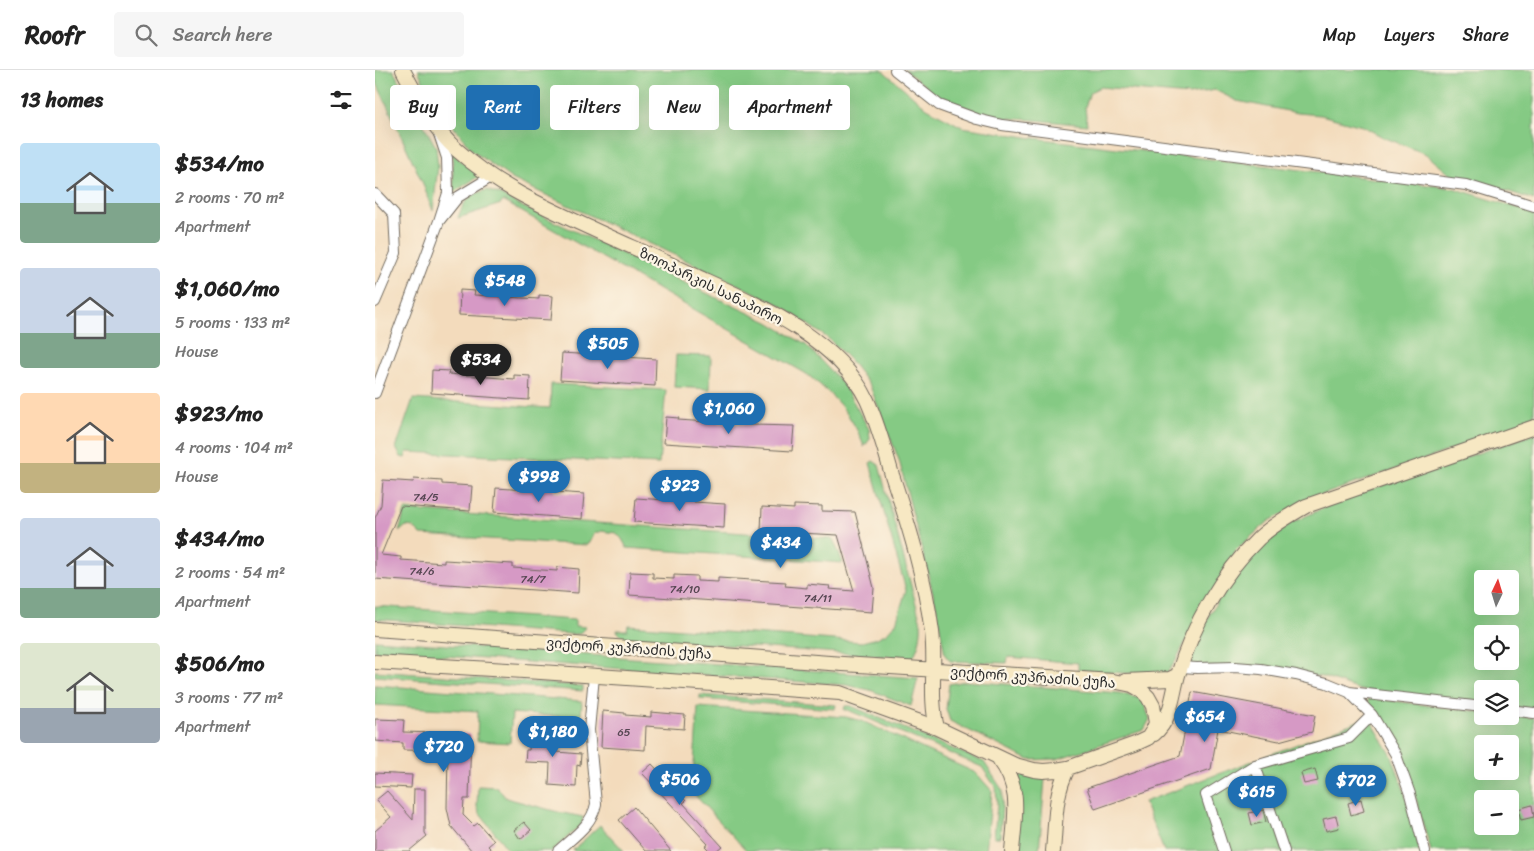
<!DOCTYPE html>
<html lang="en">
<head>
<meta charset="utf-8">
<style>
	:root { --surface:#fff; --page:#f6f6f6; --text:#222; --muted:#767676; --line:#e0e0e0; --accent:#1f6fb2 }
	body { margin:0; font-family:Sriracha,"Noto Sans Georgian",sans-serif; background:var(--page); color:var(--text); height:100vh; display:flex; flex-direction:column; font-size:19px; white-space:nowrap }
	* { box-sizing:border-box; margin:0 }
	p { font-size:16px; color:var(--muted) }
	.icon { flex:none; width:28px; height:28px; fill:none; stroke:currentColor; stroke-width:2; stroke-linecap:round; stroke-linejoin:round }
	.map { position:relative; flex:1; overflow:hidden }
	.drawer { display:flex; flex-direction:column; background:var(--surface); width:375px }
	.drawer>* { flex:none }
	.top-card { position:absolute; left:15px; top:15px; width:475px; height:45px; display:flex; gap:10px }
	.needle { width:32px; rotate:4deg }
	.controls { position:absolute; left:1099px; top:500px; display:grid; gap:10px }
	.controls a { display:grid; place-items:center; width:45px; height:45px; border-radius:5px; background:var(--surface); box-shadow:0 5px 20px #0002; font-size:25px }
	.price { position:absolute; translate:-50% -42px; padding:0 11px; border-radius:18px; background:var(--accent); color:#fff; font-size:16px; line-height:32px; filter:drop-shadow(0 1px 2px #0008) }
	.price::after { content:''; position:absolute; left:50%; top:30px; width:15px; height:11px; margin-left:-8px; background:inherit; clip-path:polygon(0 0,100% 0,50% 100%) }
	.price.on { background:#222; color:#fff }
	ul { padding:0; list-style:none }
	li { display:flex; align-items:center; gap:15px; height:125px; padding:0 20px }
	li span { display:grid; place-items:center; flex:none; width:140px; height:100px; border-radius:5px; color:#555 }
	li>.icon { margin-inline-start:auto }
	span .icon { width:60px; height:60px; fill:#fffc; stroke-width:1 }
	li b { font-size:21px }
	h2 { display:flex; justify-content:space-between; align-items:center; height:60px; padding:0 20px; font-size:21px }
	.tag { padding:0 18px; border-radius:5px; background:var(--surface); box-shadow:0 5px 20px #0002; font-size:18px; line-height:45px }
	.tag.on { background:var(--accent); color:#fff }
	header { display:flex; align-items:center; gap:30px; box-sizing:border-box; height:70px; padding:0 25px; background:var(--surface); border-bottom:1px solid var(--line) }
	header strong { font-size:24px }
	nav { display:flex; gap:28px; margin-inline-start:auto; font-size:18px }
	.search { width:350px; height:45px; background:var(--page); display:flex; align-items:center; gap:12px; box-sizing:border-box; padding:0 18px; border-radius:5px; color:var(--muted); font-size:19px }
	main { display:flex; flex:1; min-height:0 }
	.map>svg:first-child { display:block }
	.green { fill:#85ca84; stroke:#587a58; fill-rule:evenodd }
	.building { fill:#d699c5 }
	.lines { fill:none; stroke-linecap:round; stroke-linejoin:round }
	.minor-casing { stroke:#71695e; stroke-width:12 }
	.secondary-casing { stroke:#71695e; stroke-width:16 }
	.minor { stroke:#fff; stroke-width:10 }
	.secondary { stroke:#f7e8c3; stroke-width:14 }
	.labels { text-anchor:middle; stroke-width:4.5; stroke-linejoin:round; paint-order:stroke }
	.number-label { font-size:11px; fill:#564652 }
	.street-label { font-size:14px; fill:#2b2b2b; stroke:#fcf5e5 }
</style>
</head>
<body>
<header>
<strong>Roofr</strong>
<div class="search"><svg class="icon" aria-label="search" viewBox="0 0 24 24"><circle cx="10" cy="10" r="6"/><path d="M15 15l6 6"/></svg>Search here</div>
<nav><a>Map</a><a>Layers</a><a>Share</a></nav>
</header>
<main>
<section class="drawer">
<h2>13 homes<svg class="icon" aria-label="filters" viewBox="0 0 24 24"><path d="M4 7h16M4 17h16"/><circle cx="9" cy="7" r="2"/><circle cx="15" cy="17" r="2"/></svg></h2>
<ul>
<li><span style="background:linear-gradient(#bfe0f5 60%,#7fa58c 0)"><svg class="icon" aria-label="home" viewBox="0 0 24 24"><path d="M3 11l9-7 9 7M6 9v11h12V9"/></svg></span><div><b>$534/mo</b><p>2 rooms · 70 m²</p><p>Apartment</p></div></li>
<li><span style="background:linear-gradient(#c9d6e8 65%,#7fa58c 0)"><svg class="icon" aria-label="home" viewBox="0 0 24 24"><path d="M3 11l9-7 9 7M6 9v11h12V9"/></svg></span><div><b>$1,060/mo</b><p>5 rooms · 133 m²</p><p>House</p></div></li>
<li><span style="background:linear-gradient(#ffd9b3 70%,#c2b280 0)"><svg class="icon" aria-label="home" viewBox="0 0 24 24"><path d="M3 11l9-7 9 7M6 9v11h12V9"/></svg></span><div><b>$923/mo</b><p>4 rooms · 104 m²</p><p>House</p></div></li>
<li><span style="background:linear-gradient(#c9d6e8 70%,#7fa58c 0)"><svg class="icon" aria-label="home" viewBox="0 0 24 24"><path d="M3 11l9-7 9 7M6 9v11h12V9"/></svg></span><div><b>$434/mo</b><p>2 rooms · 54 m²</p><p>Apartment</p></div></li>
<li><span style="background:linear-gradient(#dfe7d0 65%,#9aa5b1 0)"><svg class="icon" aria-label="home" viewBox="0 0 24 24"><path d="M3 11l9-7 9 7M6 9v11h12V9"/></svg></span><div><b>$506/mo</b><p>3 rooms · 77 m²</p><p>Apartment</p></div></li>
</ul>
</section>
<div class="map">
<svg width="1159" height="781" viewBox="0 0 1159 781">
	<rect width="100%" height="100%" fill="#fcf5e5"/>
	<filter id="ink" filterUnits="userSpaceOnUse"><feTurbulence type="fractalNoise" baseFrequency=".02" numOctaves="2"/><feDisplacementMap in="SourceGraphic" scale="10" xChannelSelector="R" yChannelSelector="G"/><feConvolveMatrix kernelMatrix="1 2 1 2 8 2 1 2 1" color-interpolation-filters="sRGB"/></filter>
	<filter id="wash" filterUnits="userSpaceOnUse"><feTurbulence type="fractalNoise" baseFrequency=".0096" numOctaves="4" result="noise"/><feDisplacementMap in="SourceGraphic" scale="20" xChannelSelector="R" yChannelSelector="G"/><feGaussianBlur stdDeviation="1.12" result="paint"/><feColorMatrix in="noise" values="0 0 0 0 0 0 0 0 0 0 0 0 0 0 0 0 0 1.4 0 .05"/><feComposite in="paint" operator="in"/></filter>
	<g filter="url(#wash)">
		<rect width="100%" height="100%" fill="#f3dbbc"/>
		<path class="green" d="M 0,0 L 18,0 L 61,77 L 63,96 L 58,141 L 49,116 L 0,9 Z
			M 43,0 L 507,0 L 552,38 L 587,57 L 658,68 L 1078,118 L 1159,143 L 1159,351 L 941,427 L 894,451 L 861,480 L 798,595 L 792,602 L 778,605 L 703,600 L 703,593 L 633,587 L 632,593 L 575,591 L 570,585 L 561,535 L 524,390 L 495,316 L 475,290 L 454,269 L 402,233 L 137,109 L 98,81 L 68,44 L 51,18 Z
			M 530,0 L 1159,0 L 1159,130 L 1105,112 L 1078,107 L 1051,84 L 1008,67 L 987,56 L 946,45 L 923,43 L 862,31 L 840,20 L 814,25 L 725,17 L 715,22 L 710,37 L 712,55 L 659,50 L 617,47 L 564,27 Z
			M 77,83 L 104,106 L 79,122 Z
			M 112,120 L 126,125 L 144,135 L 393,252 L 431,275 L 468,314 L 494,359 L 495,369 L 489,377 C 479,346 456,322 430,303 L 128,131 L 126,134 L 83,148 C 89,130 94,125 112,120 Z
			M 301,285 L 336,286 L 335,319 L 299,317 Z
			M 176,314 L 291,320 L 284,394 L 32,382 L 30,388 L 26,387 L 21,378 L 38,329 L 175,338 Z
			M 1159,364 L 1159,639 L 1135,637 L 1135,619 L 1108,619 L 1107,634 L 985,620 L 948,607 L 815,595 L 833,547 L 859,503 L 884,478 L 916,453 L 968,429 ZM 1108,509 L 1135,509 L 1135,536 L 1108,536 ZM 1108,564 L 1135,564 L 1135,591 L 1108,591 Z
			M 498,391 L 504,395 L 546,553 C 547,563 544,578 538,587 L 534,588 L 266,569 C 257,568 245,570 242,560 L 252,560 L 253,555 L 487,572 L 502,568 L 512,563 L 521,553 L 531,520 L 495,393 Z
			M 30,440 L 458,469 L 468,493 L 252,478 L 247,469 L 241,463 L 226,461 L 219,464 L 212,475 L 46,465 L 38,457 L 31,456 L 24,462 Z
			M 0,536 L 200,550 L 200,556 L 211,557 L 204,564 L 195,564 L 0,549 Z
			M 0,570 L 543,608 L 536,636 L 495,620 L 471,615 L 0,581 Z
			M 0,601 L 208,616 L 208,621 L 0,606 Z
			M 591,611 L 744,623 L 767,629 L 775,649 L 769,660 L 682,689 L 654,690 L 575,651 L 571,639 L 574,614 Z
			M 0,615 L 207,631 L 206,648 L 137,643 L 135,673 L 102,671 L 103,641 L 0,635 Z
			M 325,625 L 461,635 L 460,639 L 325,629 Z
			M 994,628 L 1107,642 L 1108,646 L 1135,646 L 1135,645 L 1159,648 L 1159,781 L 1056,781 L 1042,732 L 1029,694 L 1005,644 L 994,634 L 993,630 ZM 1108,674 L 1135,674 L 1135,701 L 1108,701 ZM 1108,729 L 1135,729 L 1135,756 L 1108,756 Z
			M 470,636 L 476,636 L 609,692 L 628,721 L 625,767 L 619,767 L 622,735 L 621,718 L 607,697 L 473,640 L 469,640 Z
			M 323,637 L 471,647 L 487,651 L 601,703 L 617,721 L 611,781 L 372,781 L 317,722 Z
			M 994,647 L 1017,686 L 1029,720 L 1045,781 L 789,781 L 769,732 Z
			M 644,706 L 658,706 L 670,709 L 664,781 L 639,781 Z
			M 103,716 L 122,717 L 131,728 L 183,742 L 208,747 L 207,754 L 177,781 L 134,781 L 105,744 L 102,737 Z
			M 225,755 L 249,781 L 199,781 L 198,780 Z"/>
		<g id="blocks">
			<path class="building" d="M 85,220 L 100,221 L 99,225 L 164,229 L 164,225 L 178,226 L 176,250 L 84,245 Z
				M 187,283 L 281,289 L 280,316 L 185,310 Z
				M 57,300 L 74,301 L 73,304 L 139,309 L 139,305 L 155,306 L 154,330 L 56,323 Z
				M 291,347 L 304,348 L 303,350 L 377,355 L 419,356 L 417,381 L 289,373 Z
				M 39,409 L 67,411 L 67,414 L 97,416 L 95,441 L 26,436 L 6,485 L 26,487 L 26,490 L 69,493 L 69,490 L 138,494 L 138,498 L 182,501 L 182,497 L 204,499 L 203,523 L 0,509 L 0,448 L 6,435 L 8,410 L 38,412 Z
				M 151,417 L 179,418 L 179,422 L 209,424 L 207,449 L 119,442 L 121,418 L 151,420 Z
				M 291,425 L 320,427 L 319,432 L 350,434 L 349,458 L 259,452 L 261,428 L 291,430 Z
				M 419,435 L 447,436 L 447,441 L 480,442 L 499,518 L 497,542 L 254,525 L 255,502 L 278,503 L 278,508 L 299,509 L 299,505 L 322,506 L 322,511 L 343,512 L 343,508 L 411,512 L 410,516 L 432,518 L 432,514 L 455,516 L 454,519 L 479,521 L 463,465 L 386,461 L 387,437 L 419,439 Z
				M 817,622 L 940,645 L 937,662 L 904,671 L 843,659 L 836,699 L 720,739 L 712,718 L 805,686 Z
				M 228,641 L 250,643 L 250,645 L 276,647 L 276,642 L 310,645 L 309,659 L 271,656 L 270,680 L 226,677 Z
				M 0,649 L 29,650 L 28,662 L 96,664 L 94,729 L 89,729 L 88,745 L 99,756 L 103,753 L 119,771 L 113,776 L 118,781 L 97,781 L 76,756 L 72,738 L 73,681 L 28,680 L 28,673 L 0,671 Z
				M 156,659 L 183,661 L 182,682 L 206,684 L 205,696 L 202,695 L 201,717 L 174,715 L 175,693 L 150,692 L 151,680 L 154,680 Z
				M 277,694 L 311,731 L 308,733 L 347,776 L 341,781 L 335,781 L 330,776 L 333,774 L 267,703 Z
				M 940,699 L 943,711 L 929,714 L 926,703 Z
				M 0,703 L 37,705 L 36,718 L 0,716 Z
				M 39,719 L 50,719 L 50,763 L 52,766 L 34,781 L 0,781 L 0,761 L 16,747 L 1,730 L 12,721 L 38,750 Z
				M 986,729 L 989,741 L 976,745 L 973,733 Z
				M 1157,735 L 1159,747 L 1146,750 L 1143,739 Z
				M 259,737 L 296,781 L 271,781 L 244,750 Z
				M 888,740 L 891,752 L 877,755 L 874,743 Z
				M 961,746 L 964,758 L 951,761 L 948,749 Z
				M 149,752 L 156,760 L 145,769 L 139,760 Z"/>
		</g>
	</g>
	<g filter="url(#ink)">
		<use href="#blocks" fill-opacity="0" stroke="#71695e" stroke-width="1"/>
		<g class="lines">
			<defs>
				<path id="minor" d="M 520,0 L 564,35 L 602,49 L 627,55 L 1091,115 L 1159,136
					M 64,64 L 72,88 L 73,123 L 64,151 L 83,127 L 116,107
					M 0,124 L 19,144 L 21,183 L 0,232
					M 0,323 L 64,151
					M 806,597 L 822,598 L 860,597 L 886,599 L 921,605 L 952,613 L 974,622 L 1108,637
					M 974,622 L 997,645 L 1021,685 L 1035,724 L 1050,781
					M 1135,640 L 1159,643
					M 880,695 L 909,781
					M 183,781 C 198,767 217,755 221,734 L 214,660 L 219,606
					M 849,781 L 831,725 L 880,695 L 974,668 L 997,645"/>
				<path id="secondary" d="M 28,0 C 43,28 58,59 82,80 C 121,115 167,136 213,157 C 250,174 287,190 323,207 C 382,234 462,268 492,330 C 503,354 510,380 517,405 C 534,456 550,508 557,562 C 561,594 554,626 562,658
					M 0,559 L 468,594 L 738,611 L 757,615 L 766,620 L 773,627 L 778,636 L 781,653 L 778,660 L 773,668 L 760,674 L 693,698 L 681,700 L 668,701 L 659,700 L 640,695 L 562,658 L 465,623 L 166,602 L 0,592
					M 750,611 L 795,609 L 803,605
					M 779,664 C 797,649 797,626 803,605 C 818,554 846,505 884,468 C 898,455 915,445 931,436 L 1159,357
					M 624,689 C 647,719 640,745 637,781
					M 678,781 C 681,751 679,725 693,698"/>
			</defs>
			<use href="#minor" class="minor-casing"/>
			<use href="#secondary" class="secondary-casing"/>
			<use href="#minor" class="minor"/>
			<use href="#secondary" class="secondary"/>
		</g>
	</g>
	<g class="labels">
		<g class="number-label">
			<text x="51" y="431">74/5</text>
			<text x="47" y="505">74/6</text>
			<text x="158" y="513">74/7</text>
			<text x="310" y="523">74/10</text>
			<text x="443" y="532">74/11</text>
			<text x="249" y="666">65</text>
		</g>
		<g class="street-label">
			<text transform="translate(336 216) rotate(26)" y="5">ზოოპარკის სანაპირო</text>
			<text transform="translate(254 578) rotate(4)" y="5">ვიქტორ კუპრაძის ქუჩა</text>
			<text transform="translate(658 607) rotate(4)" y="5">ვიქტორ კუპრაძის ქუჩა</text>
		</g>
	</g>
</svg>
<div class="controls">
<a><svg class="needle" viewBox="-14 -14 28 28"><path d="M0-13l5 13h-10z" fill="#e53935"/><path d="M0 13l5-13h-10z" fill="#767676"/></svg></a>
<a><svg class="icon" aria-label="locate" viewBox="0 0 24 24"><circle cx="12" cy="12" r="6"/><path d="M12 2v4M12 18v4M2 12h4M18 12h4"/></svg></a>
<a><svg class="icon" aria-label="layers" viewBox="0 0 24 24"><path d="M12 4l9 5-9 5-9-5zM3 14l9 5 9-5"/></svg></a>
<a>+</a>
<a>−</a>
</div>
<b class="price" style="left:130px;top:237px">$548</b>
<b class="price" style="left:233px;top:300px">$505</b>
<b class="price on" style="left:106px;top:316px">$534</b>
<b class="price" style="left:354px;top:365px">$1,060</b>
<b class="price" style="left:164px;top:433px">$998</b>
<b class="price" style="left:305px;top:442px">$923</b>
<b class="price" style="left:406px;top:499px">$434</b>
<b class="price" style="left:830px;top:673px">$654</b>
<b class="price" style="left:178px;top:688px">$1,180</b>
<b class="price" style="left:69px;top:703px">$720</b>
<b class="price" style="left:305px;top:736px">$506</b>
<b class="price" style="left:981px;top:737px">$702</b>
<b class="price" style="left:882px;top:748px">$615</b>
<div class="top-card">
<a class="tag">Buy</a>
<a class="tag on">Rent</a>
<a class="tag">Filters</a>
<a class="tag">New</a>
<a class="tag">Apartment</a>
</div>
</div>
</main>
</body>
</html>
